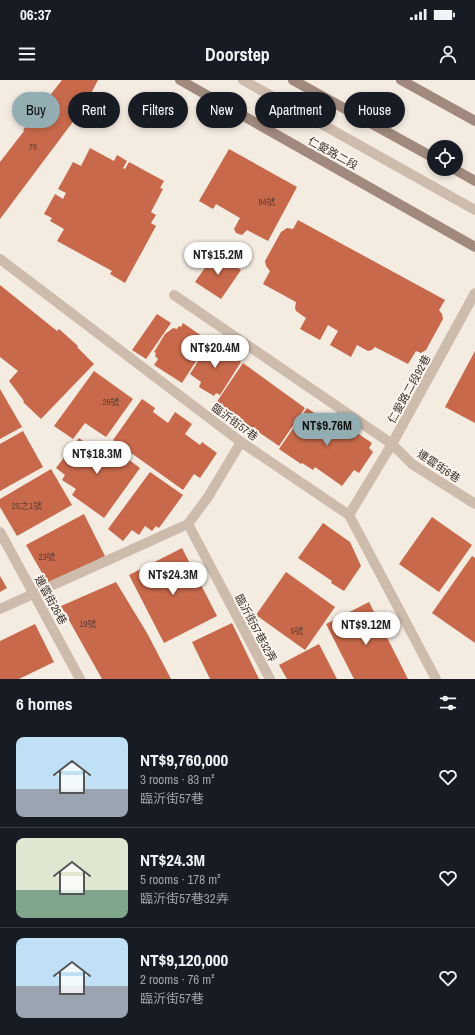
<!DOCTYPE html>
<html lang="en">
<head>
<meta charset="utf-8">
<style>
	:root { --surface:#171b24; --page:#242831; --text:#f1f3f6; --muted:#9ea1a6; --line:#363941; --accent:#92aeb2 }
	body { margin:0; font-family:"Archivo Narrow","Noto Sans TC",sans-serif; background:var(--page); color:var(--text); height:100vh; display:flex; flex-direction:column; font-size:15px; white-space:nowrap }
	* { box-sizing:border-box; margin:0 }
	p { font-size:13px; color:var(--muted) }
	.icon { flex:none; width:22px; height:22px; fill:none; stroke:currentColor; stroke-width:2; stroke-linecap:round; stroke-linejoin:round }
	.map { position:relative; height:599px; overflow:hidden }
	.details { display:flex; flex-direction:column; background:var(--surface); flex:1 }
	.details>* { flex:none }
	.top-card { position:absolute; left:12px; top:12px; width:451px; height:36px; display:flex; gap:8px }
	.controls { position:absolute; left:427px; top:60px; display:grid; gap:8px }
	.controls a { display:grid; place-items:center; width:36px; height:36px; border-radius:50%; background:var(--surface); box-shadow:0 2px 6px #0003; font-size:20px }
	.price { position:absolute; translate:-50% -34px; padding:0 9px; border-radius:14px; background:#fff; color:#222; font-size:13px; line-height:26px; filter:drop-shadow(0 1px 2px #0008) }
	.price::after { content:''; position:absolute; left:50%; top:24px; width:12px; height:9px; margin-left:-6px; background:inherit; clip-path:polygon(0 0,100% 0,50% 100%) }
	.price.on { background:var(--accent); color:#111 }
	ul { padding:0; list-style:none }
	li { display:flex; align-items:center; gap:12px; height:100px; padding:0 16px }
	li+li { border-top:1px solid var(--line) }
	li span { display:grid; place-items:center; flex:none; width:112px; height:80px; border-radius:8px; color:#555 }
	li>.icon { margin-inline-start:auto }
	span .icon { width:48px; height:48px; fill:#fffc; stroke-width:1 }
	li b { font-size:17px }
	h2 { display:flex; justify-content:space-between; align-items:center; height:48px; padding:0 16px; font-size:17px }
	.chip { padding:0 14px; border-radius:18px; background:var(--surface); box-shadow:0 2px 6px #0003; font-size:14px; line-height:36px }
	.chip.on { background:var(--accent); color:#111 }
	.status { display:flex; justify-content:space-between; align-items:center; height:28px; padding:0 20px; background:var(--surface); direction:ltr }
	.status svg { height:11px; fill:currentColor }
	header { display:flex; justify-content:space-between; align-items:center; height:52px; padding:0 16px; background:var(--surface); font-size:18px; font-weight:700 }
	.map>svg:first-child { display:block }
	.building { fill:#c8694b }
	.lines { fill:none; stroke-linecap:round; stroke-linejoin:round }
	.service { stroke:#cdbbac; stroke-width:10 }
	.minor { stroke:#cdbbac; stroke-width:10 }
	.secondary { stroke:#a18a7d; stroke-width:10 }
	.labels { text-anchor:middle; stroke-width:4; stroke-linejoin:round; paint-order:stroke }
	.number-label { font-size:9px; fill:#5e3e33 }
	.street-label { font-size:11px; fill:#3b302b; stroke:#fbf5ee }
</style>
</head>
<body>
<div class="status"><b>06:37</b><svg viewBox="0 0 49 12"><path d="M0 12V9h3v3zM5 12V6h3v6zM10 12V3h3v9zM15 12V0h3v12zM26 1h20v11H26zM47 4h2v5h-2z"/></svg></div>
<header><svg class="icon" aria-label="menu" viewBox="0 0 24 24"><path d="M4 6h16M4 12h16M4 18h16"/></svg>Doorstep<svg class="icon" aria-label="person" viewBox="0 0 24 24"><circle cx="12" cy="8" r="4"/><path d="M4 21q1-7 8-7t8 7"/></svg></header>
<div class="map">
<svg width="475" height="599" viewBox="0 0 475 599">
	<rect width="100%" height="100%" fill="#f4ebe1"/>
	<path class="building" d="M 62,0 L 98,0 L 84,27 L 0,139 L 0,82 L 24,51 L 23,50 Z
		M 90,68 L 114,81 L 117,75 L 127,81 L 123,88 L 125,89 L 129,82 L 164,101 L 160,108 L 163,109 L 151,132 L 156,135 L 151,143 L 156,146 L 125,203 L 110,194 L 112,191 L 57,161 L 64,149 L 50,141 L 52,138 L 44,134 L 55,114 L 63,119 L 66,113 L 58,109 L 73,82 L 81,86 Z
		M 229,69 L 297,107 L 268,161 L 247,150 L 242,155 L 236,153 L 234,149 L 240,138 L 216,124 L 213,129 L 199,121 Z
		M 298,140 L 445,220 L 439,230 L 442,234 L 443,239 L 426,270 L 421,273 L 416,271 L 408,284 L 375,267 L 372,270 L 368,271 L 357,265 L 351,277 L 330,265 L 338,251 L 328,245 L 320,260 L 300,249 L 306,238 L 296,231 L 295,228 L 296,222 L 263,204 L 270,191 L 266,186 L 265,181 L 281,152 L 287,148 L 293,149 Z
		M 216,172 L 241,190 L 221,219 L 195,202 Z
		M 0,205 L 57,251 L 59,249 L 78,266 L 77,267 L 94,284 L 41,339 L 23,322 L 24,321 L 9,301 L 18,291 L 0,277 Z
		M 157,234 L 171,243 L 146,279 L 132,270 Z
		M 183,243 L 209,261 L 182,303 L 154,285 L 158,279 L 155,276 L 156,273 L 154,272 L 165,254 L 173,248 L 177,249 L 179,246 L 181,247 Z
		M 211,261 L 241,282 L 220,315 L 216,313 L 214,316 L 199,307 L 201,302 L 190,294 Z
		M 475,271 L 475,343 L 445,327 Z
		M 243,283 L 305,328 L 279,366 L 257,351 L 256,353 L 247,346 L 247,345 L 216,323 Z
		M 94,291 L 133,319 L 106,357 L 85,343 L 73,359 L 54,346 Z
		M 0,309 L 22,347 L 0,359 Z
		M 142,319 L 155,328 L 153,332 L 168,343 L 175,332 L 192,344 L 185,354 L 200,365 L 202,362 L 217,373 L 200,398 L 194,394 L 183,410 L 113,360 Z
		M 307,328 L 340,350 L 344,344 L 372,363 L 369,368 L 373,372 L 359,393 L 354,390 L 342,406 L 315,387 L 313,390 L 302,383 L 301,384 L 279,369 Z
		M 23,351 L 43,387 L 0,411 L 0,364 Z
		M 79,358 L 99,373 L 106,363 L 140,388 L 104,438 L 72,415 L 76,409 L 62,400 L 65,395 L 56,388 Z
		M 51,389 L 72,425 L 17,456 L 0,427 L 0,419 Z
		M 150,392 L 183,415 L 159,448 L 156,446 L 152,451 L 145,446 L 139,455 L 132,450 L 123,461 L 108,449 Z
		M 84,434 L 105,476 L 49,505 L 26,465 Z
		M 432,437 L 472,465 L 439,512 L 399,484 Z
		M 323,443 L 350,462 L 361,486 L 344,511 L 331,503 L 332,501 L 298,478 Z
		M 182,468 L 217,536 L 164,563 L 129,495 Z
		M 472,476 L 475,478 L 475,563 L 432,533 Z
		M 286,492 L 335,527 L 305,570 L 256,535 Z
		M 0,496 L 7,508 L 0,512 Z
		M 116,502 L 147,553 L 171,599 L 102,599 L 61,526 Z
		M 369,522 L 408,599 L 354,599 L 326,544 Z
		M 232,543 L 259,599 L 210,599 L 192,562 Z
		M 35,544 L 54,582 L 19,599 L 0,599 L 0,561 Z
		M 319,564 L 337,599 L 287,599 L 279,585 Z"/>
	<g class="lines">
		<path class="service" d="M 243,0 L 475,130
			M 174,215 L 392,364
			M 0,529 L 188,444 L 208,417 L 241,362"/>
		<path class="minor" d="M 0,179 L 241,362 L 349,435 L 436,599
			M 392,364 L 412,384 L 475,424
			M 349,435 L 392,364 L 475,213
			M 188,444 L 270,599
			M 0,452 L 80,599"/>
		<path class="secondary" d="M 180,0 L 475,167
			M 293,0 L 434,78
			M 401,0 L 475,41
			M 454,89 L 475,101"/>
	</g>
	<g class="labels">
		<g class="number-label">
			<text x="33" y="70">76</text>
			<text x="267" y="125">84號</text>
			<text x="111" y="325">26號</text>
			<text x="27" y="429">25之1號</text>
			<text x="47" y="480">23號</text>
			<text x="88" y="547">19號</text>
			<text x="297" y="554">5號</text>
		</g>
		<g class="street-label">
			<text transform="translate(333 73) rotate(29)" y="4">仁愛路二段</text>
			<text transform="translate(409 309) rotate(-61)" y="4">仁愛路二段92巷</text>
			<text transform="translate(235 342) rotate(36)" y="4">臨沂街57巷</text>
			<text transform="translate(439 386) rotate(34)" y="4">連雲街6巷</text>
			<text transform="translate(51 520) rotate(61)" y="4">連雲街26巷</text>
			<text transform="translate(256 548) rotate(62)" y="4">臨沂街57巷32弄</text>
		</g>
	</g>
</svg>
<div class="controls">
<a><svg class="icon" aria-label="locate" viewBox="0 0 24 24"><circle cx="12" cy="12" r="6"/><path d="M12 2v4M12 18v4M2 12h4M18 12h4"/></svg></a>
</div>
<b class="price" style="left:218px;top:196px">NT$15.2M</b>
<b class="price" style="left:215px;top:289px">NT$20.4M</b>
<b class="price on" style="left:327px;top:367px">NT$9.76M</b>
<b class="price" style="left:97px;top:395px">NT$18.3M</b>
<b class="price" style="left:173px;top:516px">NT$24.3M</b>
<b class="price" style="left:366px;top:566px">NT$9.12M</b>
<div class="top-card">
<a class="chip on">Buy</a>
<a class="chip">Rent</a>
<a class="chip">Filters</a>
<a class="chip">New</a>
<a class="chip">Apartment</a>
<a class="chip">House</a>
</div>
</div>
<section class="details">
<h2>6 homes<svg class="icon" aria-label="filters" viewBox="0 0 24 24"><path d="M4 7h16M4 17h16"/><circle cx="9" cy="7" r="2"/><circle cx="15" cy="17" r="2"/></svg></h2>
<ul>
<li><span style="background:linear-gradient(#bfe0f5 65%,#9aa5b1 0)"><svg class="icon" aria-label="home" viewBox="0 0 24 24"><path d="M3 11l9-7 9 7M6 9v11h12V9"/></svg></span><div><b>NT$9,760,000</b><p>3 rooms · 83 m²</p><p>臨沂街57巷</p></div><svg class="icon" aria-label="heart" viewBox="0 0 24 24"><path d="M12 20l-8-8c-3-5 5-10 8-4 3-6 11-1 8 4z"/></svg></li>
<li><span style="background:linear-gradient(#dfe7d0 65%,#7fa58c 0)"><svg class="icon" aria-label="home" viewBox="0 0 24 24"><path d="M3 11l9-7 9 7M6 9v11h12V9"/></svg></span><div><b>NT$24.3M</b><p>5 rooms · 178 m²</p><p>臨沂街57巷32弄</p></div><svg class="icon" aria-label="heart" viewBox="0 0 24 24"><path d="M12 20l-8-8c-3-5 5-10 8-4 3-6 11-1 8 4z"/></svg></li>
<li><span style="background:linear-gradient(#bfe0f5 60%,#9aa5b1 0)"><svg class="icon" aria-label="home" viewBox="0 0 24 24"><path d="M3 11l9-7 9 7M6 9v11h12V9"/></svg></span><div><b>NT$9,120,000</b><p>2 rooms · 76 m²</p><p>臨沂街57巷</p></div><svg class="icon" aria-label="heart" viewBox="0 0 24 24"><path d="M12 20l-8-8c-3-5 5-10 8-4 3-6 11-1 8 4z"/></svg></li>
</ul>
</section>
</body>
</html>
